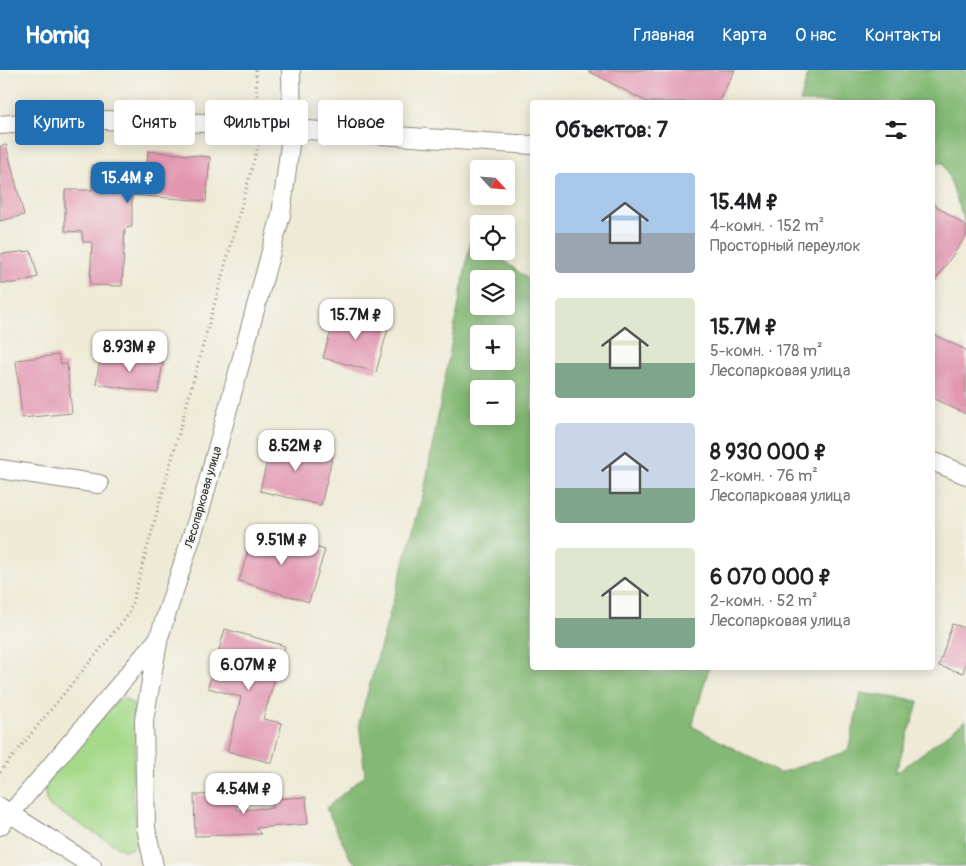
<!DOCTYPE html>
<html lang="ru">
<head>
<meta charset="utf-8">
<style>
	:root { --surface:#fff; --page:#f6f6f6; --text:#202124; --muted:#757577; --accent:#1f6fb2 }
	body { margin:0; font-family:Pangolin,sans-serif; background:var(--page); color:var(--text); height:100vh; display:flex; flex-direction:column; font-size:19px; white-space:nowrap }
	* { box-sizing:border-box; margin:0 }
	p { font-size:16px; color:var(--muted) }
	.icon { flex:none; width:28px; height:28px; fill:none; stroke:currentColor; stroke-width:2; stroke-linecap:round; stroke-linejoin:round }
	.map { position:relative; flex:1; overflow:hidden }
	.drawer { position:absolute; left:530px; top:30px; width:405px; height:570px; display:flex; flex-direction:column; background:var(--surface); border-radius:5px; box-shadow:0 2px 12px #0003 }
	.drawer>* { flex:none }
	.top-card { position:absolute; left:15px; top:30px; width:440px; height:45px; display:flex; gap:10px }
	.needle { width:32px; rotate:116deg }
	.controls { position:absolute; left:470px; top:90px; display:grid; gap:10px }
	.controls a { display:grid; place-items:center; width:45px; height:45px; border-radius:5px; background:var(--surface); box-shadow:0 2px 12px #0003; font-size:25px }
	.price { position:absolute; translate:-50% -42px; padding:0 11px; border-radius:10px; background:#fff; color:#222; font-size:16px; line-height:32px; filter:drop-shadow(0 1px 2px #0008) }
	.price::after { content:''; position:absolute; left:50%; top:30px; width:15px; height:11px; margin-left:-8px; background:inherit; clip-path:polygon(0 0,100% 0,50% 100%) }
	.price.selected { background:var(--accent); color:#fff }
	ul { padding:0; list-style:none }
	li { display:flex; align-items:center; gap:15px; height:125px; padding:0 25px }
	li span { display:grid; place-items:center; flex:none; width:140px; height:100px; border-radius:5px; color:#555 }
	li>.icon { margin-inline-start:auto }
	span .icon { width:60px; height:60px; fill:#fffc; stroke-width:1 }
	li b { font-size:21px }
	h2 { display:flex; justify-content:space-between; align-items:center; height:60px; padding:0 25px; font-size:21px }
	.tag { padding:0 18px; border-radius:5px; background:var(--surface); box-shadow:0 2px 12px #0003; font-size:18px; line-height:45px }
	.tag.selected { background:var(--accent); color:#fff }
	header { display:flex; align-items:center; gap:30px; box-sizing:border-box; height:70px; padding:0 25px; background:var(--accent); color:#fff }
	header strong { font-size:24px }
	nav { display:flex; gap:28px; margin-inline-start:auto; font-size:18px }
	.map>svg:first-child { display:block }
	.green { fill:#a5d989; stroke:#68825a }
	.forest { fill:#84b975; stroke:#587250; fill-rule:evenodd }
	.building { fill:#e296b0 }
	.lines { fill:none; stroke-linecap:round; stroke-linejoin:round }
	.street-casing { stroke:#8c8a80; stroke-width:20 }
	.path { stroke:#8c8a80; stroke-width:3; stroke-dasharray:1 4; stroke-linecap:butt }
	.street { stroke:#fff; stroke-width:18 }
	.labels { text-anchor:middle; stroke-width:4; stroke-linejoin:round; paint-order:stroke }
	.street-label { font-size:12px; fill:#2b2b2b; stroke:#f6f6f2 }
</style>
</head>
<body>
<header>
<strong>Homiq</strong>
<nav><a>Главная</a><a>Карта</a><a>О нас</a><a>Контакты</a></nav>
</header>
<div class="map">
<svg width="966" height="796" viewBox="0 0 966 796">
	<rect width="100%" height="100%" fill="#f6f6f2"/>
	<filter id="ink" filterUnits="userSpaceOnUse"><feTurbulence type="fractalNoise" baseFrequency=".02" numOctaves="2"/><feDisplacementMap in="SourceGraphic" scale="10" xChannelSelector="R" yChannelSelector="G"/><feConvolveMatrix kernelMatrix="1 2 1 2 8 2 1 2 1" color-interpolation-filters="sRGB"/></filter>
	<filter id="wash" filterUnits="userSpaceOnUse"><feTurbulence type="fractalNoise" baseFrequency=".0096" numOctaves="4" result="noise"/><feDisplacementMap in="SourceGraphic" scale="20" xChannelSelector="R" yChannelSelector="G"/><feGaussianBlur stdDeviation="1.12" result="paint"/><feColorMatrix in="noise" values="0 0 0 0 0 0 0 0 0 0 0 0 0 0 0 0 0 1.4 0 .05"/><feComposite in="paint" operator="in"/></filter>
	<g filter="url(#wash)">
		<rect width="100%" height="100%" fill="#eeead5"/>
		<path class="green" d="M 124,628 L 132,633 L 136,640 C 138,672 130,704 133,736 C 134,745 141,767 136,774 C 133,779 128,780 123,780 L 48,735 C 44,725 44,719 48,708 L 118,630 Z"/>
		<path class="forest" d="M 809,0 L 966,0 L 966,156 L 944,93 L 933,93 L 932,32 L 800,32 Z
			M 471,168 L 479,173 L 479,181 L 491,181 L 532,212 L 532,598 L 709,598 L 692,656 L 779,703 L 848,681 L 861,623 L 919,631 L 895,704 L 966,650 L 966,796 L 359,796 L 350,788 L 326,738 L 365,705 L 359,653 L 424,421 ZM 479,209 L 506,209 L 506,236 L 479,236 ZM 479,264 L 506,264 L 506,291 L 479,291 ZM 479,319 L 506,319 L 506,346 L 479,346 Z"/>
		<g id="blocks">
			<path class="building" d="M 587,0 L 735,0 L 718,32 L 647,32 Z
				M 6,75 L 24,145 L 0,151 L 0,76 Z
				M 148,81 L 210,87 L 206,131 L 132,125 L 132,157 L 125,158 L 122,216 L 90,215 L 92,172 L 83,172 L 82,162 L 65,161 L 65,120 L 92,120 L 92,95 L 147,95 Z
				M 932,133 L 966,156 L 966,166 L 932,215 Z
				M 31,181 L 38,207 L 15,213 L 0,213 L 0,184 Z
				M 337,240 L 389,255 L 376,302 L 323,288 Z
				M 932,264 L 966,280 L 966,344 L 932,328 Z
				M 101,283 L 163,292 L 158,323 L 96,314 Z
				M 58,285 L 61,294 L 67,294 L 72,343 L 22,348 L 16,290 Z
				M 272,370 L 333,384 L 321,435 L 260,421 Z
				M 255,459 L 325,480 L 309,532 L 239,511 Z
				M 952,554 L 966,558 L 966,592 L 963,603 L 939,596 Z
				M 225,559 L 285,576 L 263,649 L 282,653 L 272,693 L 227,681 L 241,627 L 208,618 Z
				M 237,724 L 237,740 L 273,738 L 273,729 L 306,727 L 308,754 L 256,758 L 261,764 L 195,766 L 194,725 Z"/>
		</g>
	</g>
	<g filter="url(#ink)">
		<use href="#blocks" fill-opacity="0" stroke="#8c8a80" stroke-width="1"/>
		<g class="lines">
			<defs>
				<path id="street" d="M 0,55 L 67,49 L 206,53
					M 292,59 L 532,75
					M 932,391 L 966,405
					M 0,399 L 99,414
					M 0,737 L 92,796
					M 0,756 L 158,569
					M 154,796 L 146,758 L 144,650 L 159,567 L 200,441 L 281,145 L 292,59 L 291,0"/>
			</defs>
			<use href="#street" class="street-casing"/>
			<path class="path" d="M 0,702 L 129,544 L 259,72 L 256,0"/>
			<use href="#street" class="street"/>
		</g>
	</g>
	<g class="labels">
		<g class="street-label">
			<text transform="translate(203 427) rotate(-74)" y="4">Лесопарковая улица</text>
		</g>
	</g>
</svg>
<div class="controls">
<a><svg class="needle" viewBox="-14 -14 28 28"><path d="M0-13l5 13h-10z" fill="#e53935"/><path d="M0 13l5-13h-10z" fill="#757577"/></svg></a>
<a><svg class="icon" aria-label="locate" viewBox="0 0 24 24"><circle cx="12" cy="12" r="6"/><path d="M12 2v4M12 18v4M2 12h4M18 12h4"/></svg></a>
<a><svg class="icon" aria-label="layers" viewBox="0 0 24 24"><path d="M12 4l9 5-9 5-9-5zM3 14l9 5 9-5"/></svg></a>
<a>+</a>
<a>−</a>
</div>
<b class="price selected" style="left:128px;top:134px">15.4M ₽</b>
<b class="price" style="left:356px;top:271px">15.7M ₽</b>
<b class="price" style="left:130px;top:303px">8.93M ₽</b>
<b class="price" style="left:296px;top:402px">8.52M ₽</b>
<b class="price" style="left:282px;top:496px">9.51M ₽</b>
<b class="price" style="left:249px;top:621px">6.07M ₽</b>
<b class="price" style="left:244px;top:745px">4.54M ₽</b>
<div class="top-card">
<a class="tag selected">Купить</a>
<a class="tag">Снять</a>
<a class="tag">Фильтры</a>
<a class="tag">Новое</a>
</div>
<section class="drawer">
<h2>Объектов: 7<svg class="icon" aria-label="filters" viewBox="0 0 24 24"><path d="M4 7h16M4 17h16"/><circle cx="9" cy="7" r="2"/><circle cx="15" cy="17" r="2"/></svg></h2>
<ul>
<li><span style="background:linear-gradient(#a9c7e8 60%,#9aa5b1 0)"><svg class="icon" aria-label="home" viewBox="0 0 24 24"><path d="M3 11l9-7 9 7M6 9v11h12V9"/></svg></span><div><b>15.4M ₽</b><p>4-комн. · 152 m²</p><p>Просторный переулок</p></div></li>
<li><span style="background:linear-gradient(#dfe7d0 65%,#7fa58c 0)"><svg class="icon" aria-label="home" viewBox="0 0 24 24"><path d="M3 11l9-7 9 7M6 9v11h12V9"/></svg></span><div><b>15.7M ₽</b><p>5-комн. · 178 m²</p><p>Лесопарковая улица</p></div></li>
<li><span style="background:linear-gradient(#c9d6e8 65%,#7fa58c 0)"><svg class="icon" aria-label="home" viewBox="0 0 24 24"><path d="M3 11l9-7 9 7M6 9v11h12V9"/></svg></span><div><b>8 930 000 ₽</b><p>2-комн. · 76 m²</p><p>Лесопарковая улица</p></div></li>
<li><span style="background:linear-gradient(#dfe7d0 70%,#7fa58c 0)"><svg class="icon" aria-label="home" viewBox="0 0 24 24"><path d="M3 11l9-7 9 7M6 9v11h12V9"/></svg></span><div><b>6 070 000 ₽</b><p>2-комн. · 52 m²</p><p>Лесопарковая улица</p></div></li>
</ul>
</section>
</div>
</body>
</html>
